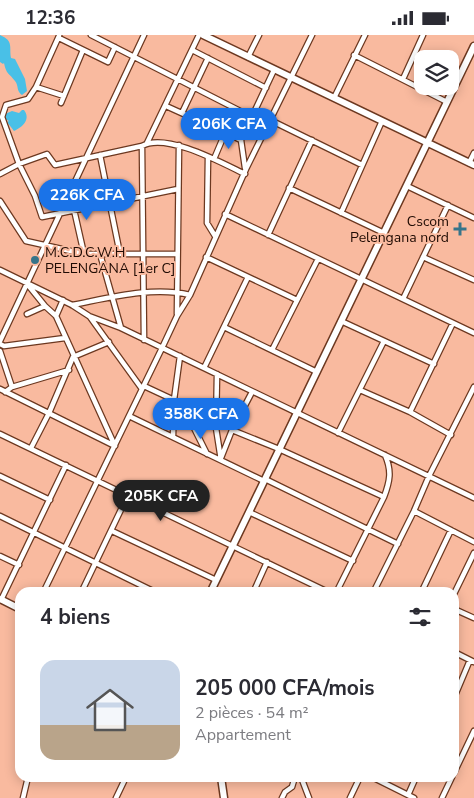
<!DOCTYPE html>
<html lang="fr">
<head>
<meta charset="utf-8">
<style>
	:root { --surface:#fff; --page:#f7f7f7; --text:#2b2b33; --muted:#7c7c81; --line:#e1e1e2; --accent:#1a73e8 }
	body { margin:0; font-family:"Nunito Sans",sans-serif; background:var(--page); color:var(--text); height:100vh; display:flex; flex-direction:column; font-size:19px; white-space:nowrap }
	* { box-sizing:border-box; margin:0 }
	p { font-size:16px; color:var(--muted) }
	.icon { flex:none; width:28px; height:28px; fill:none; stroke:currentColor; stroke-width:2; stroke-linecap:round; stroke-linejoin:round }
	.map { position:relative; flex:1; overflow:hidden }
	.sheet { position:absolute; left:15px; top:552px; width:444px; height:195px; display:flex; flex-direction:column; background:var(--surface); border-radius:15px; box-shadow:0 2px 12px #0003 }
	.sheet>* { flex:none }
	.controls { position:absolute; left:414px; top:15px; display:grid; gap:10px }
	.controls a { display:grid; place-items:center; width:45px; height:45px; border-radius:10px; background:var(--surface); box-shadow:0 2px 12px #0003; font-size:25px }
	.price { position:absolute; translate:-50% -42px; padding:0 11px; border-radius:18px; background:var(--accent); color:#fff; font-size:16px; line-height:32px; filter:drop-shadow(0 1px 2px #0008) }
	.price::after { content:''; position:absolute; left:50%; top:30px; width:15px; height:11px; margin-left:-8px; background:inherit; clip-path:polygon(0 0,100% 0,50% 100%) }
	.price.current { background:#222; color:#fff }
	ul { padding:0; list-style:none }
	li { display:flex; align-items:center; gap:15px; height:125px; padding:0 25px }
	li+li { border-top:1px solid var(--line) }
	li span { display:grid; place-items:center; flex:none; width:140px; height:100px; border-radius:15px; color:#555 }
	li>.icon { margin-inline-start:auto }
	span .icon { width:60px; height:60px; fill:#fffc; stroke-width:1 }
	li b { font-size:21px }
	h2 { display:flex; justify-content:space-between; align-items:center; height:60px; padding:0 25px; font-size:21px }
	.status { display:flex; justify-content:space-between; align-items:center; height:35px; padding:0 25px; background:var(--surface); direction:ltr }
	.status svg { height:14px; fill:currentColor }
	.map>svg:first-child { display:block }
	.water { fill:#49c0e7 }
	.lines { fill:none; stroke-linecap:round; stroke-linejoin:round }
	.street-casing { stroke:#6c3820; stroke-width:7 }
	.secondary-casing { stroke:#6c3820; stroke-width:9 }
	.street { stroke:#fff; stroke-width:4.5 }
	.secondary { stroke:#fff; stroke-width:6 }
	.poi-dot { fill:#36748a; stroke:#f9ba9f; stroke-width:2 }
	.labels { text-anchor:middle; stroke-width:4; stroke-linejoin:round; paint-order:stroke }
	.poi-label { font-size:14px; fill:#200b03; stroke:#f9ba9f; text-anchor:end }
</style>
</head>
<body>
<div class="status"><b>12:36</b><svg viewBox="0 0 49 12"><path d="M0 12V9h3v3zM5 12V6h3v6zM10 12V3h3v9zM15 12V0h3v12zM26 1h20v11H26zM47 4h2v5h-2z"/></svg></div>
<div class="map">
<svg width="474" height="763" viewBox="0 0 474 763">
	<rect width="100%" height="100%" fill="#f9ba9f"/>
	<path class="water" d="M 0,0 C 14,6 9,12 11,23 L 15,24 L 25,44 L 27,56 L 22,60 C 16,56 19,51 15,46 C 9,38 6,39 4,28 L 3,29 L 0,27 Z
		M 22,75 L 24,75 C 31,84 23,92 14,96 L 7,87 L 9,86 L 5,84 L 5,79 L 12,76 L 19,78 Z"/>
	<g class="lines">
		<defs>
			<path id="street" d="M 91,0 L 252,82
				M 59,3 L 108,27 L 115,12
				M 192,15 L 266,53
				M 354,20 L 447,67
				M 248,22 L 259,0
				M 403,44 L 423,0
				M 36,52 L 59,1
				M 64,61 L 36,52 L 28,64 L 6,70 L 2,82 L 19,129 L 35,161 L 42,182 L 178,154
				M 334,63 L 365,0
				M 61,68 L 83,15
				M 166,71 L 241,105
				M 182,78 L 208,23
				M 270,85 L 362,130
				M 147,108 L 199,0
				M 142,111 L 144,305
				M 100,120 L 120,219
				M 208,122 L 207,188 L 215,201
				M 214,124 L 225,98
				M 469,128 L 474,118
				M 245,133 L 241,105 L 274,35
				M 0,139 L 19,129 L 47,119 L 55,130 L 142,111 C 166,97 222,128 245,139
				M 407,151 L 474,183
				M 289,153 L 384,198
				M 70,157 L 84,219
				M 0,166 L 26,206 L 84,219 L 177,219
				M 341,178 L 382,86
				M 225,179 L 474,298
				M 268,200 L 312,105
				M 100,219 L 121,293
				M 206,222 L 297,265
				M 423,222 L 474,245
				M 0,235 L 72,270 L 89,281 L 121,293 L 474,463
				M 28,250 L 45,271 L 56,281 L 115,411
				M 403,264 L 448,170
				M 72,270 C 109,263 152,251 190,260
				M 27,279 L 45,271
				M 177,279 L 179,110
				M 56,281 L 63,265
				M 90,282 L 142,354
				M 341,286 L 434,329
				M 224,292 L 317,337
				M 0,306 L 144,0
				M 0,309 L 4,311 L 65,303
				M 272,315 L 318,224
				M 0,316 L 12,352
				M 204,333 L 248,242
				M 217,339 L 216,393 L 221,425
				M 144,351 L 174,365 L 185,375 L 207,419
				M 0,354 L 115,411
				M 360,355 L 410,377 L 451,400
				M 5,357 L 12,352 L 69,335
				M 410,377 L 453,288
				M 129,381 L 264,446
				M 232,395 L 279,414 L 384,462
				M 338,398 L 384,306
				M 0,399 L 330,558
				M 173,402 L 174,365 L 180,321
				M 31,413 L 49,378 L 73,322 L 109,307
				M 221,423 L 232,395 L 252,357
				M 0,441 L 50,465
				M 265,444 L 398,509
				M 414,476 L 474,507
				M 249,477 L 353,526
				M 0,481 L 157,558
				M 112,496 L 216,545
				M 0,521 L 19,530
				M 43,558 L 162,313 L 177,281 L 190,260 L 246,134 L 312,0
				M 81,558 L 128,460
				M 253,558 L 267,527
				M 336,558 L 384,462 C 390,446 392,436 385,420
				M 373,558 L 414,476 L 429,441 L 474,352
				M 421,558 L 451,495
				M 454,559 L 474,518
				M 1,565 L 66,430
				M 454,574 L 474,583
				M 454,617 L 474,627
				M 454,663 L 470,625
				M 454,738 L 474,696
				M 301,742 L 309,763
				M 372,742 L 414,763
				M 408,760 L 416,742
				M 23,763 L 28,742
				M 116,763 L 126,742
				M 282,763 L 285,757 L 292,752 L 295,742
				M 350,763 L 360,742
				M 442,763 L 452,742"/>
			<path id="secondary" d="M 203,0 L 474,130
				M 210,558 L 474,11
				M 0,564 L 20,574
				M 221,742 L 224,763"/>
		</defs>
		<use href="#street" class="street-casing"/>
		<use href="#secondary" class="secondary-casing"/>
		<use href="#street" class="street"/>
		<use href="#secondary" class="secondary"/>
	</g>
	<g class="poi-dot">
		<path d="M457.5 186.5h5v5h5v5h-5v5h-5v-5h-5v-5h5z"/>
		<circle cx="35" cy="225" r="5"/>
	</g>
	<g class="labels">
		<g class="poi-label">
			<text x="449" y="191">Cscom<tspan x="449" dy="16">Pelengana nord</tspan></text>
			<text x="45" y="222" text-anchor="start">M.C.D.C.W.H<tspan x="45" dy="16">PELENGANA [1er C]</tspan></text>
		</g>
	</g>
</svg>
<div class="controls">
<a><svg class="icon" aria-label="layers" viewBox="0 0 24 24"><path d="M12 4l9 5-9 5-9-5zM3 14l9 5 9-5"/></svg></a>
</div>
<b class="price" style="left:229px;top:115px">206K CFA</b>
<b class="price" style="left:87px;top:186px">226K CFA</b>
<b class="price" style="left:201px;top:405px">358K CFA</b>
<b class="price current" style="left:161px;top:487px">205K CFA</b>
<section class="sheet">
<h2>4 biens<svg class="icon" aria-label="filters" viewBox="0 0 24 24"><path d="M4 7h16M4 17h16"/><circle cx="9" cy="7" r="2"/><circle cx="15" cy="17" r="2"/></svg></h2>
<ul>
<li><span style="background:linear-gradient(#c9d6e8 65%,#b9a48a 0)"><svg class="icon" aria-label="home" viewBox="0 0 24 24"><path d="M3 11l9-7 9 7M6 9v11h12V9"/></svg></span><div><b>205 000 CFA/mois</b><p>2 pièces · 54 m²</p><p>Appartement</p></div></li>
</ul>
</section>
</div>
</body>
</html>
